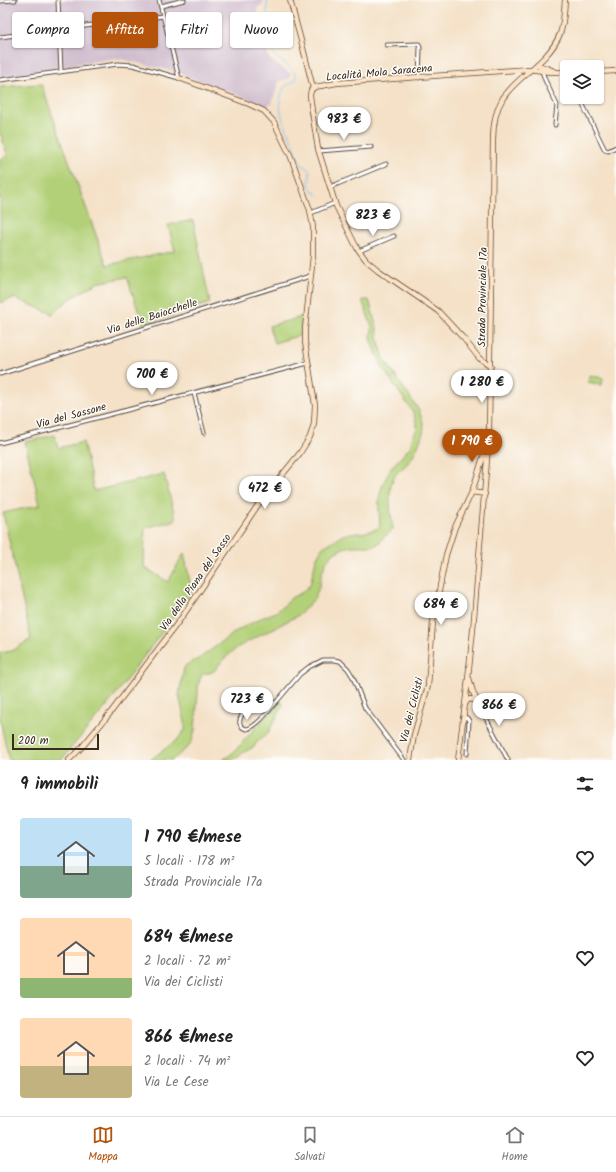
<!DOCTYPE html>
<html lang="it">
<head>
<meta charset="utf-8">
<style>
	:root { --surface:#fff; --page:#f2f2f2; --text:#222; --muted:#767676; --line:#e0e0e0; --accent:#b45309 }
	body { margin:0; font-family:Kalam,sans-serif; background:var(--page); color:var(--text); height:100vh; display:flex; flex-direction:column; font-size:15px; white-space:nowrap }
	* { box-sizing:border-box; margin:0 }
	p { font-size:13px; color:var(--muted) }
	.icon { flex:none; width:22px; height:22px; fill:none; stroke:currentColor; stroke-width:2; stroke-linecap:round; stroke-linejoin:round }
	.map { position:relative; height:760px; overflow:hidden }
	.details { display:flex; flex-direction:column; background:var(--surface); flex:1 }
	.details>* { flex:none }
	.banner { position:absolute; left:12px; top:12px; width:400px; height:36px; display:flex; gap:8px }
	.controls { position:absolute; left:560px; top:60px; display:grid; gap:8px }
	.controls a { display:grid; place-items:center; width:44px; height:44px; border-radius:4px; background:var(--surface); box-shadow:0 1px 3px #0004; font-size:20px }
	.scale { position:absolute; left:12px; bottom:10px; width:87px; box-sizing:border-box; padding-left:4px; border:2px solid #3b2a1e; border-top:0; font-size:11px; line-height:14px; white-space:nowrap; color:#3b2a1e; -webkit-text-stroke:3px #fdfcf7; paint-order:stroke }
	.price { position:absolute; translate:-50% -34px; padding:0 9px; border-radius:14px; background:#fff; color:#222; font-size:13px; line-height:26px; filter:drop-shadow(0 1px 2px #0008) }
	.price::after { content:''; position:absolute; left:50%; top:24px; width:12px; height:9px; margin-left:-6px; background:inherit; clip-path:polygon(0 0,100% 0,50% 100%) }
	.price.active { background:var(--accent); color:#fff }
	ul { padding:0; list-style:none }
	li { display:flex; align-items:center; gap:12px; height:100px; padding:0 20px }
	li span { display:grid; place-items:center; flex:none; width:112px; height:80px; border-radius:4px; color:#555 }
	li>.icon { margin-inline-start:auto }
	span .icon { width:48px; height:48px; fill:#fffc; stroke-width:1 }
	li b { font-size:17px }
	h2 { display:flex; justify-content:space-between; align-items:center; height:48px; padding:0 20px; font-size:17px }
	.chip { padding:0 14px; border-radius:4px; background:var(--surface); box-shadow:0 1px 3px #0004; font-size:14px; line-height:36px }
	.chip.active { background:var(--accent); color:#fff }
	.tabs { display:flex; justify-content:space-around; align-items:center; height:56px; border-top:1px solid var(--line); background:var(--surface); font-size:11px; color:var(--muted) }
	.tabs a { display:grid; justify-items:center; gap:2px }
	.tabs .active { color:var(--accent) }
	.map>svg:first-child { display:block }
	.industrial { fill:#d0bdce }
	.green { fill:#b2d077; stroke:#767d4a }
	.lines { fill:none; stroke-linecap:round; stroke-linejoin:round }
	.stream { stroke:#7ebdf2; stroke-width:1 }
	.street-casing { stroke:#574537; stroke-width:5 }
	.secondary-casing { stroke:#574537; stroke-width:6 }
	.street { stroke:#fff; stroke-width:3 }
	.secondary { stroke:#fee4c6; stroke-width:4.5 }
	.labels { text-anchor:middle; stroke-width:3; stroke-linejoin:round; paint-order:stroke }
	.street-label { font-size:11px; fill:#3b2a1e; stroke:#fdfcf7 }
</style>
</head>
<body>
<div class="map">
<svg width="616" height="760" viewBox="0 0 616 760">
	<rect width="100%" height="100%" fill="#fdfcf7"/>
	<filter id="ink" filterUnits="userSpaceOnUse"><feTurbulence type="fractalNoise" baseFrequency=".025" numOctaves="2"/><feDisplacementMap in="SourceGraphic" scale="8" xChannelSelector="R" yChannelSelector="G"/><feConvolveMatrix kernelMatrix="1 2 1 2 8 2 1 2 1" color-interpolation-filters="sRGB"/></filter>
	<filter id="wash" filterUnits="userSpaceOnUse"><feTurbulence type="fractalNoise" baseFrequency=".012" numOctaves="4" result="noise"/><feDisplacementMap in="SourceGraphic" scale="16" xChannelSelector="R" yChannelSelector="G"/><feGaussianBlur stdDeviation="0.9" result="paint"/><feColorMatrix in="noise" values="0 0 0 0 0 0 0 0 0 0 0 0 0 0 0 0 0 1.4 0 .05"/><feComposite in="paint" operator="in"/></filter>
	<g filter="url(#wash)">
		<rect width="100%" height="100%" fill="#f4e1c7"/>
		<path class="industrial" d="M 0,0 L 263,0 L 263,4 L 257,8 L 269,59 L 291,74 L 288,79 L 279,81 L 272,103 L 265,107 L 259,103 L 173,71 L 116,58 L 38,70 L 0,77 Z"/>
		<path class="green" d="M 41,84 L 107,265 L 175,251 L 168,225 L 193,220 L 210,303 L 143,325 L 127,277 L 97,283 L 68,300 L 53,314 L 14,298 L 0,303 L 0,159 L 8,156 L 0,133 L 0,87 Z
			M 362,300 L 369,300 L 377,329 L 378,338 L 380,346 L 385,361 L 418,409 C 421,415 423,421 424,427 C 424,435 413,458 407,464 C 402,469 396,472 393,479 C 387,493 391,515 393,529 L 390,532 L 384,537 L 379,543 L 376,545 L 368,546 L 352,546 L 343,548 L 333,554 L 326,562 L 322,573 L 319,587 L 315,598 L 299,615 L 238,647 L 224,659 L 214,671 L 210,673 L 202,674 L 198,685 L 198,693 L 195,730 L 192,741 L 187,748 L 172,760 L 150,760 L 177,740 L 185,730 L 185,722 L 179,695 L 184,668 L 186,665 L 200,658 L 238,630 L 261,618 L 276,612 L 286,604 L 291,598 L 301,593 L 310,585 L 316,559 L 322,548 L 325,546 L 343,535 L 350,533 L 362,533 L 377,529 L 380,526 L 379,510 L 379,498 L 382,486 L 391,468 L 410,447 L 413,436 L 417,429 L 417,425 L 413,412 L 383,369 L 371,339 L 372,327 Z
			M 302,317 L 301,335 L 274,343 L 269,326 Z
			M 589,375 L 603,378 L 602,385 L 588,382 Z
			M 54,435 L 58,448 L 83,442 L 94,491 L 164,474 L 176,520 L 145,528 L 144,567 L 168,582 L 184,553 L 192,592 L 110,702 L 61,760 L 9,760 L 0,721 L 0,653 L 12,651 L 31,639 L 3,513 L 40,505 L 25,442 Z
			M 278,702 L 282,702 L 283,705 L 268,733 L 256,743 L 254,747 L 244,752 L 234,760 L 223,760 L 234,752 Z"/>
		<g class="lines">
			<path class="stream" d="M 267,0 L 267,19 L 274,31 L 275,37 L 274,55 C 280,61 294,68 296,76 C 299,82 288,83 285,87 C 281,92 280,99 280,105 C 281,120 288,131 294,145 C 296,150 297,157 300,162 C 303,167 309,168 310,173 C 310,175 310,178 309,180 C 308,187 312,190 318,195"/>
		</g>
	</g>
	<g filter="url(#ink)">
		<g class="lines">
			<defs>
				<path id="street" d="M 58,0 L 61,72
					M 0,1 L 15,0
					M 161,6 L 184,0
					M 0,37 L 163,16
					M 387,45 L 419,44 L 420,48 L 419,78
					M 542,71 L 545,80 L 557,105 L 555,125
					M 0,80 L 118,64 L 133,65 L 179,78 L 159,0
					M 579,97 L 605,150 L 608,151 L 616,147
					M 319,151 L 371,147
					M 330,187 L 386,164
					M 311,213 L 335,203
					M 359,251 L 394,236
					M 0,374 L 310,276
					M 194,393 L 204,433
					M 0,443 L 308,363
					M 477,701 L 508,760
					M 275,703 C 269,702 262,700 256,702 C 247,705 230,725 247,729 C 259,725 270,709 278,700 L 300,674 L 309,667 L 323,660 L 334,660 L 340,661 L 348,669 L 353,677 L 365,708 L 404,760
					M 463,717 L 467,718 L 469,721 L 467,754"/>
				<path id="secondary" d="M 290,0 L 303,48 L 313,88
					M 537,65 L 547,68 L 556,72
					M 597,72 L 616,71
					M 491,366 L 479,358 L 464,339 L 438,311 L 378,270 L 366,260 L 357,248 L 336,206 L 318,149 L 312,111 L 310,95 L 311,90 L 315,87 L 337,83 L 529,69 L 550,72 L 567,72
					M 472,492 L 487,445
					M 469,678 L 473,692
					M 472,690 L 477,701
					M 465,704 L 467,701 L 470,699 L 477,701
					M 69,760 L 82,747 L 111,712 L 182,617 L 258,505 L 300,453 L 310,437 L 314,424 L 315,405 L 305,342 L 305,329 L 313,256 L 313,227 L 310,210 L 291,157 L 274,122 L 264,111 L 249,104 L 179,78
					M 410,760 L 414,735 L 428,686 L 433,622 L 446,555 L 455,527 L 472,492 L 485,494
					M 458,760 L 467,688 L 473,630 L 489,435 L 493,140 C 493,125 495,111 503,98 C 519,74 548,63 560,34 C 564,23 564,11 565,0"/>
			</defs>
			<use href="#street" class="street-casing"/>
			<use href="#secondary" class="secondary-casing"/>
			<use href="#street" class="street"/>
			<use href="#secondary" class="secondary"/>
		</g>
	</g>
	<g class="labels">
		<g class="street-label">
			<text transform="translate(379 72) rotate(-5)" y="4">Località Mola Saracena</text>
			<text transform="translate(482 297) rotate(-89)" y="4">Strada Provinciale 17a</text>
			<text transform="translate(152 316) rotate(-18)" y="4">Via delle Baiocchelle</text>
			<text transform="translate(71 415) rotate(-15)" y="4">Via del Sassone</text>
			<text transform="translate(195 582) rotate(-55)" y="4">Via della Piana del Sasso</text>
			<text transform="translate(411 710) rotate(-76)" y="4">Via dei Ciclisti</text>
		</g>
	</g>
</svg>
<div class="controls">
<a><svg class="icon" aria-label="layers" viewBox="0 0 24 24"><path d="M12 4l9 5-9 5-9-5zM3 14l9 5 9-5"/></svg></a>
</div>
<div class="scale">200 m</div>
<b class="price" style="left:344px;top:141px">983 €</b>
<b class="price" style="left:373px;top:237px">823 €</b>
<b class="price" style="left:152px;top:396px">700 €</b>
<b class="price" style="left:482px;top:404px">1 280 €</b>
<b class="price active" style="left:472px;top:463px">1 790 €</b>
<b class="price" style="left:265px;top:510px">472 €</b>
<b class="price" style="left:441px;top:626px">684 €</b>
<b class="price" style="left:247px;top:721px">723 €</b>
<b class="price" style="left:499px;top:727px">866 €</b>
<div class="banner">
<a class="chip">Compra</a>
<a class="chip active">Affitta</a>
<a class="chip">Filtri</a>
<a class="chip">Nuovo</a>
</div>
</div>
<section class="details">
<h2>9 immobili<svg class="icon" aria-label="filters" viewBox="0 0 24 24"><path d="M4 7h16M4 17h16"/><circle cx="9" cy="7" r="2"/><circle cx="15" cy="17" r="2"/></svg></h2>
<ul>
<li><span style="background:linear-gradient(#bfe0f5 60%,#7fa58c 0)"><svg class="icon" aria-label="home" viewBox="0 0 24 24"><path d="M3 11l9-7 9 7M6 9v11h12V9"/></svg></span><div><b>1 790 €/mese</b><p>5 locali · 178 m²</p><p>Strada Provinciale 17a</p></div><svg class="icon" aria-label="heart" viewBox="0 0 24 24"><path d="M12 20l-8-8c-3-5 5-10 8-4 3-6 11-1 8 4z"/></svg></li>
<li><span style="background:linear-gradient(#ffd9b3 75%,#8fb573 0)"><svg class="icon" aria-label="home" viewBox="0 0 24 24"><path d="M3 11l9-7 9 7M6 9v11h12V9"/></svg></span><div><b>684 €/mese</b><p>2 locali · 72 m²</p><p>Via dei Ciclisti</p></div><svg class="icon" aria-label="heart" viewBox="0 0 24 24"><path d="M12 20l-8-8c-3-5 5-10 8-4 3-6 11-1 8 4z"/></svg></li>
<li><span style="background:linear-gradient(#ffd9b3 60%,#c2b280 0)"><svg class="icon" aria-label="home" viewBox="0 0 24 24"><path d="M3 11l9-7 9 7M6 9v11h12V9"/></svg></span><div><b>866 €/mese</b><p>2 locali · 74 m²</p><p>Via Le Cese</p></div><svg class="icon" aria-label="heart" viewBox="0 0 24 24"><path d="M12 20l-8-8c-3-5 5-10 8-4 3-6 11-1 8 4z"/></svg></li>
</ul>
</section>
<nav class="tabs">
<a class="active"><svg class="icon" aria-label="map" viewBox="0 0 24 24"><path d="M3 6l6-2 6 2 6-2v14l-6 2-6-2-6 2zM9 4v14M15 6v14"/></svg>Mappa</a>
<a><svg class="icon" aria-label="saved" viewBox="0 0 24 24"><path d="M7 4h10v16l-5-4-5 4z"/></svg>Salvati</a>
<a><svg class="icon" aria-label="home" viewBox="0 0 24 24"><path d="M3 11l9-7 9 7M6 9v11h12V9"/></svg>Home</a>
</nav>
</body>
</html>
